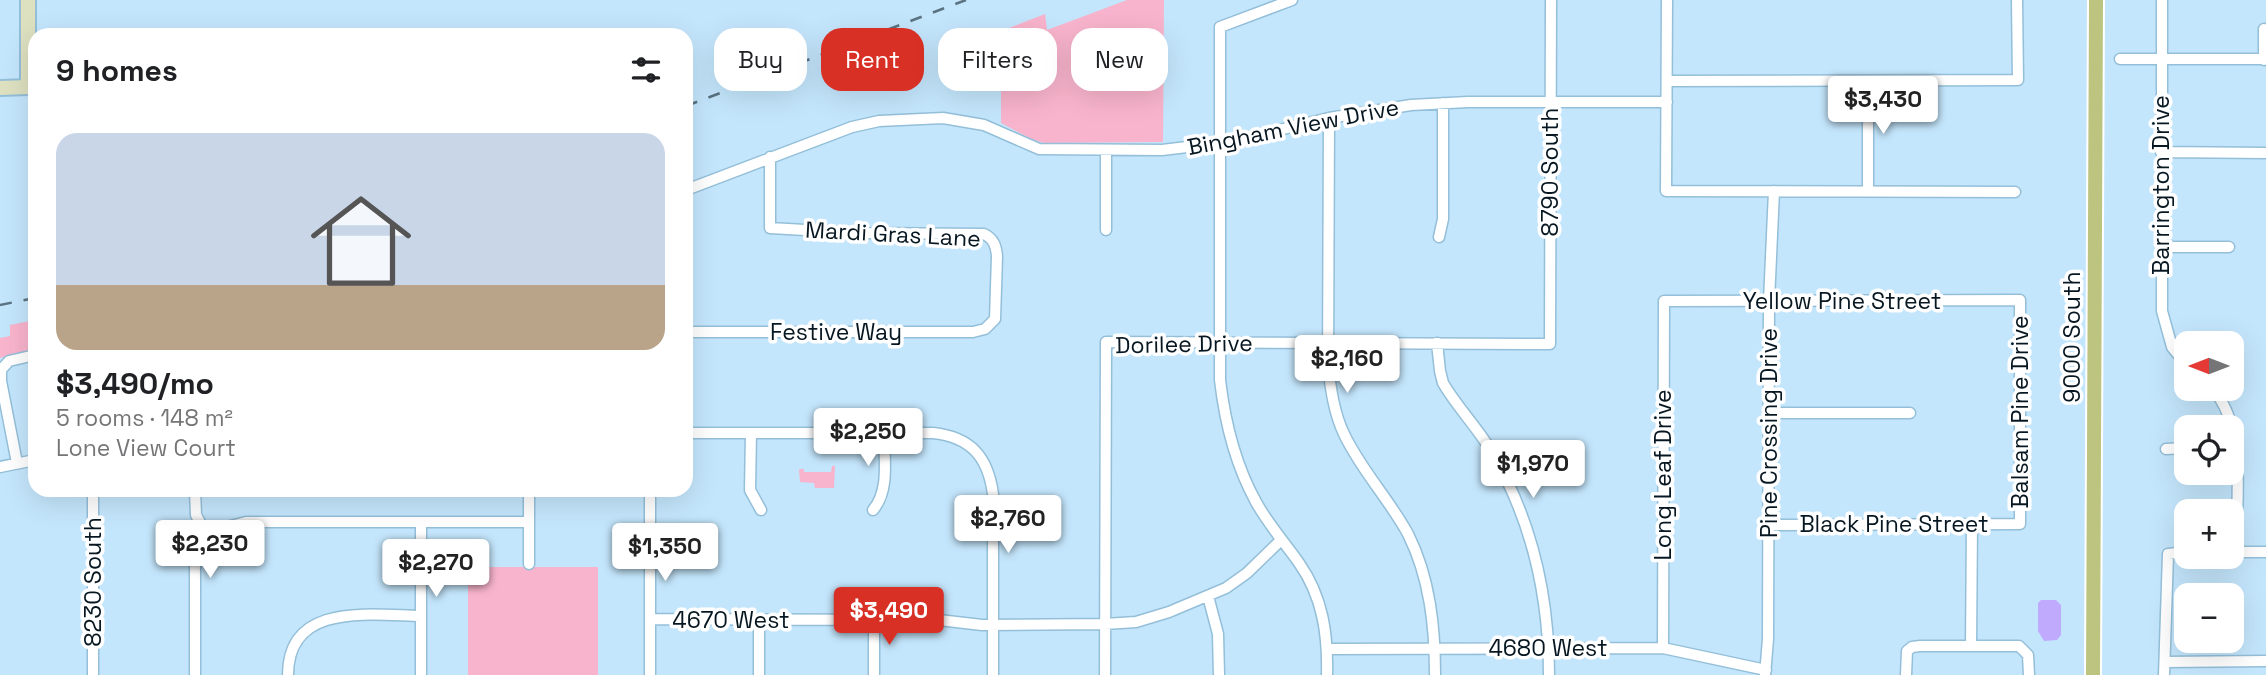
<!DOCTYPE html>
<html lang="en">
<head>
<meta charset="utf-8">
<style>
	:root { --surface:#fff; --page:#f2f2f2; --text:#202124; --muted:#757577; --accent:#d93025 }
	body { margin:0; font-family:"Space Grotesk",sans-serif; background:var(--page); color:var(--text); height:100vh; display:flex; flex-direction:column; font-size:26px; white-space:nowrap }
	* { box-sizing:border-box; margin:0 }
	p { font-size:23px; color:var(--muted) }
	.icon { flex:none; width:38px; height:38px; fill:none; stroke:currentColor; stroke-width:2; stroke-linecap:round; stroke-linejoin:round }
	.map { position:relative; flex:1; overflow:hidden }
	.side { position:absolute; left:28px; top:28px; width:665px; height:469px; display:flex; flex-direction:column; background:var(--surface); border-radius:21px; box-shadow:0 7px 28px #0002 }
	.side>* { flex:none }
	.banner { position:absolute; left:714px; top:28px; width:665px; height:63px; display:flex; gap:14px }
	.needle { width:46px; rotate:270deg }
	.fabs { position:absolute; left:2174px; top:331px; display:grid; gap:14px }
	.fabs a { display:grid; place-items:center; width:70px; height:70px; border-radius:14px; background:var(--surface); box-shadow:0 7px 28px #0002; font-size:35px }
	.price { position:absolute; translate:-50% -60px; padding:0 16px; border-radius:7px; background:#fff; color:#222; font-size:23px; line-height:46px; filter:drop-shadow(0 2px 4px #0008) }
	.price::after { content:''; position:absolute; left:50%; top:42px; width:21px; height:16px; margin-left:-10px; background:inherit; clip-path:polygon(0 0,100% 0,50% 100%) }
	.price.current { background:var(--accent); color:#fff }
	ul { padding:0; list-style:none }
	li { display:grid; align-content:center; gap:14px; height:371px; padding:0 28px }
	li span { display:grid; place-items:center; height:217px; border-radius:21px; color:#555 }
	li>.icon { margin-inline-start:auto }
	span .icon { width:126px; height:126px; fill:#fffc; stroke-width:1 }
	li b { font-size:30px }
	h2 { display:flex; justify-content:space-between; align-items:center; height:84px; padding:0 28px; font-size:30px }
	.chip { padding:0 24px; border-radius:21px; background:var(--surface); box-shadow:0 7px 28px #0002; font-size:24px; line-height:63px }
	.chip.current { background:var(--accent); color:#fff }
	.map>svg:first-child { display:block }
	.green { fill:#f8b4cc }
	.water { fill:#c0aafd }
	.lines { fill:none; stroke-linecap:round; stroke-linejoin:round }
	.street-casing { stroke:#94bfd9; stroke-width:13 }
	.secondary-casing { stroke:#94bfd9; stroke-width:18 }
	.primary-casing { stroke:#fff; stroke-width:18 }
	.street { stroke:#fff; stroke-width:10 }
	.secondary { stroke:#dde1c0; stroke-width:14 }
	.primary { stroke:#bcc480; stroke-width:14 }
	.rail { stroke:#5b7382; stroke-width:2.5; stroke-dasharray:12 12; stroke-linecap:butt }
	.labels { text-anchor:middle; stroke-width:7; stroke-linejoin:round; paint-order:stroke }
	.street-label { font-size:23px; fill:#071721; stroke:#fff }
</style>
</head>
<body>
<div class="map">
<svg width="2266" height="675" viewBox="0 0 2266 675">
	<rect width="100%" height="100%" fill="#c4e6fc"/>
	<path class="green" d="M 1127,0 L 1164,0 L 1163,142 L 1044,143 L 1031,139 L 1001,123 L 1001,31 L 1045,14 L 1047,30 Z
		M 35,320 L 35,350 L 0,358 L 0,338 L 10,336 L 10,325 Z
		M 832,466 L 835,466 L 834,488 L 815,488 L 814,483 L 800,482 L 799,469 L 804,469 L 804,472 L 831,472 Z
		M 468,567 L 598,567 L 598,675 L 468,675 Z"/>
	<path class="water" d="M 2041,600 L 2056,600 L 2061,605 L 2061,635 L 2057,640 L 2044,641 L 2038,631 L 2038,603 Z"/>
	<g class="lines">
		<defs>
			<path id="street" d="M 1292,0 L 1220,27 L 1220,380 C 1225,423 1235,464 1256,502 C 1268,524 1285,543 1299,563 C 1323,597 1328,635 1327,675
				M 1667,0 L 1666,191 L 2015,192
				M 2162,0 L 2162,311 L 2172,347 L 2186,364
				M 2264,29 L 2264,60
				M 2120,59 L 2266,59
				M 1667,81 L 2018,80 L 2017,0
				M 1329,118 L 1328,367 C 1331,390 1334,413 1344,434 C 1361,470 1389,499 1408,534 C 1430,578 1435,627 1435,675
				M 2161,152 L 2266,153
				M 686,190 L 852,127 L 879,121 L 943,118 L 984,125 L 1039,149 L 1162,150 L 1229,142 L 1329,118 L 1411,105 L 1468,102 L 1667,102
				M 1868,191 L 1868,81
				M 1106,230 L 1106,151
				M 1439,237 L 1443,219 L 1443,103
				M 2161,247 L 2229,247
				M 686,332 L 973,332 L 985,329 L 995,319 L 997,256 C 996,246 994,239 984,234 L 858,233 L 770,228 L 770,157
				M 1437,343 L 1440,371 L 1443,383 C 1457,407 1476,426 1490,449 C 1532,519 1549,595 1549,675
				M 2212,388 C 2248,428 2236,501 2236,552
				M 1769,413 L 1910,413
				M 686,433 L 933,433 C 971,437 988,457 993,494 L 993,675
				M 751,433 L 750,490 L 761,510
				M 2166,449 L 2186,448
				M 17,463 L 1,381 L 1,370 L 9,361 L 35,355
				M 0,467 L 35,460
				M 1506,476 L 1550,455
				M 873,510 C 890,490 884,458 884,433
				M 208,537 L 219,529 L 246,522 L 529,522
				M 2232,552 L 2266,552
				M 529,564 L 529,490
				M 1208,596 L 1218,634 L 1219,675
				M 650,619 L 939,620 L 982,625 L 1105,624 L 1136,622 L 1169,612 L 1226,588 L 1247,573 L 1281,540
				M 759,620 L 759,675
				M 874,620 L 874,675
				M 1971,646 L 1972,524
				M 1663,648 L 1664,301 L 2020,300 L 2020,524 L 1769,525
				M 1328,649 L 1663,648 L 1766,670
				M 2165,662 L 2266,661
				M 93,675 L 93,490
				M 195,675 L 195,563 L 208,537 L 196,515 L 195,490
				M 288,675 C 288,602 370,615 420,616
				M 421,675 L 421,522
				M 650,675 L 650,490
				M 1105,675 L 1106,342 L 1550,344 L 1551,0
				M 1765,675 L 1768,639 L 1769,301 L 1774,191
				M 1906,675 L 1907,651 L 1912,647 L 1920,646 L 2019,646 L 2028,655 L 2029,675
				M 2164,675 L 2168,554 L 2186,552"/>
			<path id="secondary" d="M 0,88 L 28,87 L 28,0"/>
			<path id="primary" d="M 2093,675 L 2096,0"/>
		</defs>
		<use href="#street" class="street-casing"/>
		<use href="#secondary" class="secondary-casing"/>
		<use href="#primary" class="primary-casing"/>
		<use href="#street" class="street"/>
		<use href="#secondary" class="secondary"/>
		<use href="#primary" class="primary"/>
		<path class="rail" d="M 686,106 L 966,0
			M 0,305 L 35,298"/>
	</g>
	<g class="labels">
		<g class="street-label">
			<text transform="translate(1293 127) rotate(-11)" y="8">Bingham View Drive</text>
			<text transform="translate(1550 172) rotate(-90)" y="8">8790 South</text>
			<text transform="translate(2161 185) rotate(-90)" y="8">Barrington Drive</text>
			<text transform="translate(893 234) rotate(3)" y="8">Mardi Gras Lane</text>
			<text x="1842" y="309">Yellow Pine Street</text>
			<text x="836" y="340">Festive Way</text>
			<text transform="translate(2072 337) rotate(-90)" y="8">9000 South</text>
			<text transform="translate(1184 344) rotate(-1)" y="8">Dorilee Drive</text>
			<text transform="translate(2020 412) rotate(-90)" y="8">Balsam Pine Drive</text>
			<text transform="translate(1769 433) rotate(-90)" y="8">Pine Crossing Drive</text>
			<text transform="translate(1663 475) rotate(-90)" y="8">Long Leaf Drive</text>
			<text x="1894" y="532">Black Pine Street</text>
			<text transform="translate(93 582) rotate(-90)" y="8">8230 South</text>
			<text x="731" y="628">4670 West</text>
			<text x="1548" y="656">4680 West</text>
		</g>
	</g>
</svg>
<div class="fabs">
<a><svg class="needle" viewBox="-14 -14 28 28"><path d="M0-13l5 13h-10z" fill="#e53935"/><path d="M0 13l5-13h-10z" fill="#757577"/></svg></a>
<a><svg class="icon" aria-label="locate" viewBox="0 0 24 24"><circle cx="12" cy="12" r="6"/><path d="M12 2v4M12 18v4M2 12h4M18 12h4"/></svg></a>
<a>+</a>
<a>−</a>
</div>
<b class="price" style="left:1883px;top:136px">$3,430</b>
<b class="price" style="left:1347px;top:395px">$2,160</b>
<b class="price" style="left:868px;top:468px">$2,250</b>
<b class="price" style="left:1533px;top:500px">$1,970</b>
<b class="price" style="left:1008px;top:555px">$2,760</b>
<b class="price" style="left:210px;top:580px">$2,230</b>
<b class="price" style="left:665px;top:583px">$1,350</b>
<b class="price" style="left:436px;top:599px">$2,270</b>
<b class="price current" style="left:889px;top:647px">$3,490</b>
<div class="banner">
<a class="chip">Buy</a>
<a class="chip current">Rent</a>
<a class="chip">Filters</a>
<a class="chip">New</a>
</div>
<section class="side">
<h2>9 homes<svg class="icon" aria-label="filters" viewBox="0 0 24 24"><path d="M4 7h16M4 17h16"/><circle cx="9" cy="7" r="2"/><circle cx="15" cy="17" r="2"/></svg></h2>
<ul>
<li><span style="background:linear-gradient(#c9d6e8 70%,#b9a48a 0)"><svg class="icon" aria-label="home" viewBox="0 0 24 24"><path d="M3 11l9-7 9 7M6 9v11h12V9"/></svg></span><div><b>$3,490/mo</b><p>5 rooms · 148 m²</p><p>Lone View Court</p></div></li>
</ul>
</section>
</div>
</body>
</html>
